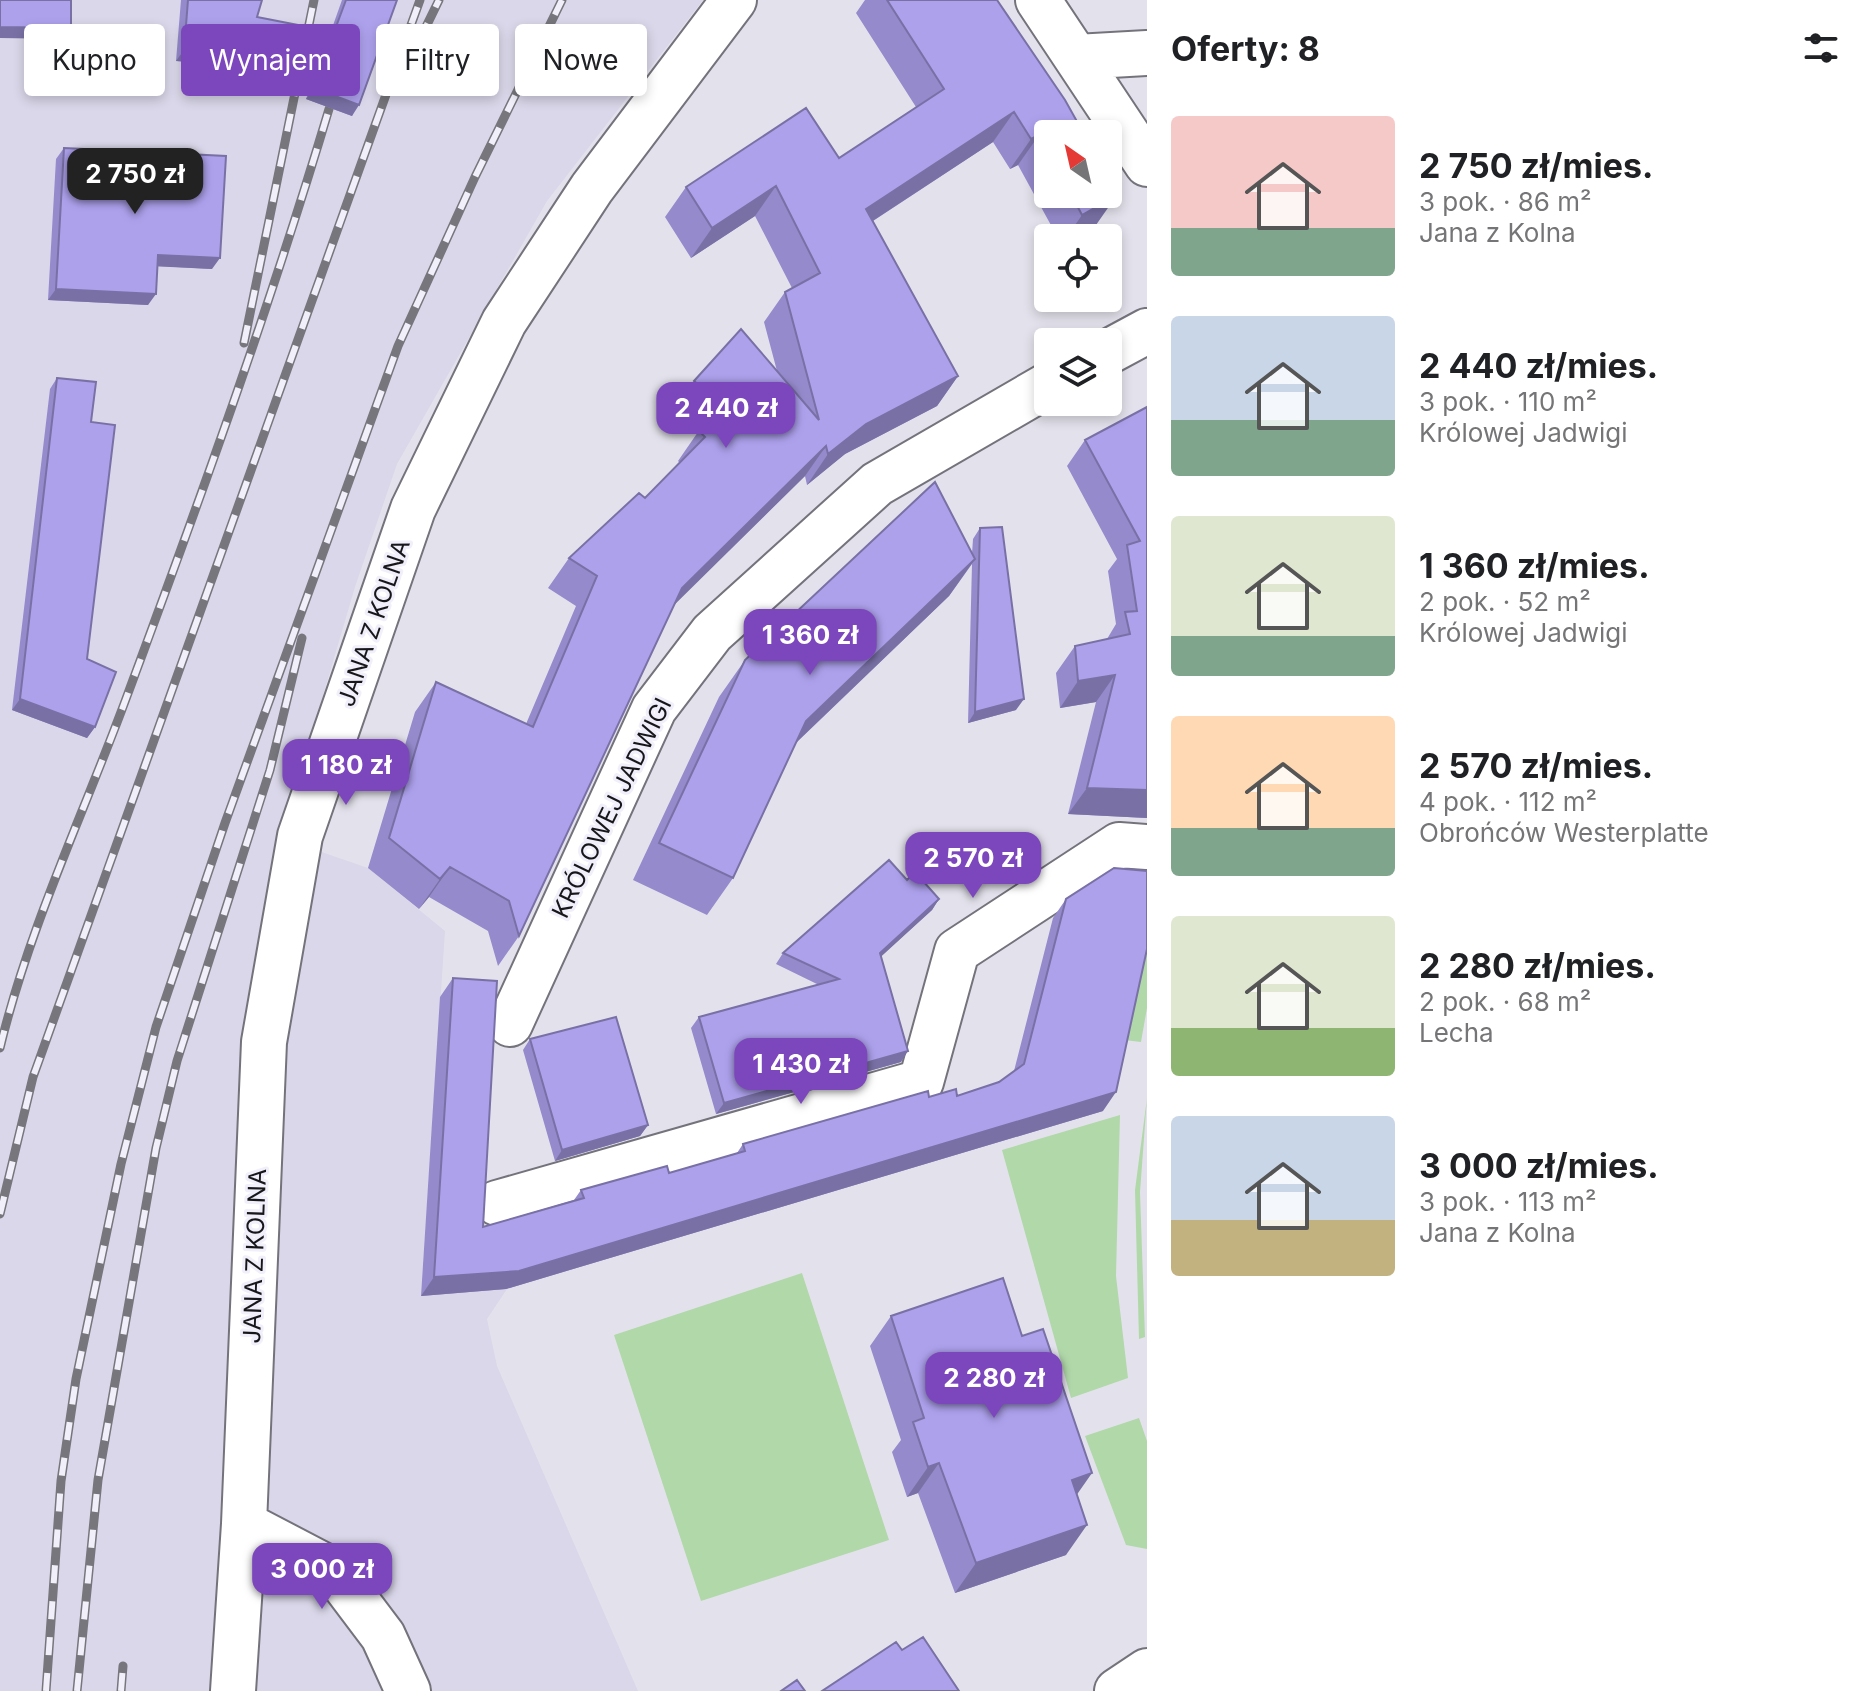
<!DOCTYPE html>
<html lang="pl">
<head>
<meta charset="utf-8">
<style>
	:root { --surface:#fff; --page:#f2f2f2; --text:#202124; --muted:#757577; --accent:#7c46bd }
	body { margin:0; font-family:Inter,sans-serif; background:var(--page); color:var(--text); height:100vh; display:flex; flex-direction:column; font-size:30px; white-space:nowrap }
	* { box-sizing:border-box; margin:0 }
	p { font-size:26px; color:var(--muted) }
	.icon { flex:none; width:44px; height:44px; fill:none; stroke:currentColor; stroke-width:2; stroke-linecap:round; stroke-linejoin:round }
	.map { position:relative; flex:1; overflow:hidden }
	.side { display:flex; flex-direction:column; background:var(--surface); width:720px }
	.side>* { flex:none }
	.banner { position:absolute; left:24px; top:24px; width:760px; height:72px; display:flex; gap:16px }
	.needle { width:52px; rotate:326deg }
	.tools { position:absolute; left:1034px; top:120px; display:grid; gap:16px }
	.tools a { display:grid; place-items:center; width:88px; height:88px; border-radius:8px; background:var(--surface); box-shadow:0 4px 12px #0003; font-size:40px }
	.price { position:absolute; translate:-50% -68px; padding:0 18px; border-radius:16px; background:var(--accent); color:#fff; font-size:26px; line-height:52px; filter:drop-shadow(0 2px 4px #0008) }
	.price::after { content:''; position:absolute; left:50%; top:48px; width:24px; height:18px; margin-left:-12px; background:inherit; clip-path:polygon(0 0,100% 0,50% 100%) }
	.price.on { background:#222; color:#fff }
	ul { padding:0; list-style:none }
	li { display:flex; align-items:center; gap:24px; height:200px; padding:0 24px }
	li span { display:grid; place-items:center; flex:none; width:224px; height:160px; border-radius:8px; color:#555 }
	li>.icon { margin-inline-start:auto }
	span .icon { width:96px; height:96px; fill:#fffc; stroke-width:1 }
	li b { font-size:34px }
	h2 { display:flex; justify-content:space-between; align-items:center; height:96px; padding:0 24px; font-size:34px }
	.tag { padding:0 28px; border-radius:8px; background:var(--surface); box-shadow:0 4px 12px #0003; font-size:28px; line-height:72px }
	.tag.on { background:var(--accent); color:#fff }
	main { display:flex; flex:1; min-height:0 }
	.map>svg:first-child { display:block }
	.built { fill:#d9d7e9 }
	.green { fill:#b1d8a9 }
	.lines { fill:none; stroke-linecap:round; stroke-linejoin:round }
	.minor-casing { stroke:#74737c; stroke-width:48 }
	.minor { stroke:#fff; stroke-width:44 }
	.rail-casing { stroke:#77767c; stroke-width:9 }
	.rail { stroke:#f0effa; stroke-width:6; stroke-dasharray:18; stroke-linecap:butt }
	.wall { fill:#958acb }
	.shaded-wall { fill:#7971a5 }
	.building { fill:#ada1ec; stroke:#7971a5; stroke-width:2 }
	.labels { text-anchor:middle; stroke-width:6; stroke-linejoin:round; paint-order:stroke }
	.street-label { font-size:24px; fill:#17161a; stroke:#f0effa }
</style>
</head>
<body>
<main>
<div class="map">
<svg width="1147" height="1691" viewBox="0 0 1147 1691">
	<rect width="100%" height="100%" fill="#e3e2ec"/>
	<path class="built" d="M 0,0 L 703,0 L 547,201 L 397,464 L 355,587 L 281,838 L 368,868 L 445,931 L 421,1295 L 507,1289 L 487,1319 L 497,1366 L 638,1691 L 0,1691 Z"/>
	<path class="green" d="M 1147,927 L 1147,1008 L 1141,1042 L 1124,1040 Z
		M 1147,1098 L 1140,1192 L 1145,1337 L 1139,1339 L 1135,1190 Z
		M 1120,1115 L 1116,1276 L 1128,1378 L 1071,1398 L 1002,1150 Z
		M 802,1273 L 889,1540 L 701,1601 L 614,1335 Z
		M 1139,1418 L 1147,1441 L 1147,1549 L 1126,1545 L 1085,1436 Z"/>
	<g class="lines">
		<defs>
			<path id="minor" d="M 1038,0 L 1147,164
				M 1076,57 L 1147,53
				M 1108,352 L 1147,331
				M 510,1024 L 654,709 L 712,633 L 877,484 L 1048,385
				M 497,1203 L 921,1082 L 957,951 L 1119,845 L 1147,847
				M 244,1524 L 334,1571 L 383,1636 L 408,1691
				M 233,1691 L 244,1524 L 264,1042 L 300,836 L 413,509 L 504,322 L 592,188 L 734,0
				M 1117,1691 L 1147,1671"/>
		</defs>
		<use href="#minor" class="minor-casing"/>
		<use href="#minor" class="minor"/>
		<defs>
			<path id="rail" d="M 404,72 L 439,0
				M 244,343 L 314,0
				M 0,1048 C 29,927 84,813 127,696 C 199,502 270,307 329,109
				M 0,1214 L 33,1077 L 420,0
				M 46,1691 L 61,1481 L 76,1379 L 121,1164 L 156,1027 L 225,823 L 398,346 L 475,177 L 562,0
				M 77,1691 L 98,1480 L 156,1148 L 177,1061 L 270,770 L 302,638
				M 121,1691 L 123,1666"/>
		</defs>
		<use href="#rail" class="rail-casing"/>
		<use href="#rail" class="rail"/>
	</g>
	<path class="wall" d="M 181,0 L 262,0 L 257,17 L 331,31 L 342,0 L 397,0 L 352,116 L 306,99 L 316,71 L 176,61 Z
		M 865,0 L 997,0 L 1048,134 L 1048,194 L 1108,194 L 1096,225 L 1073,238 L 1058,238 L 1018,165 L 1010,169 L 993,142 L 873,221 L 958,376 L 937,406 L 845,454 L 807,485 L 805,476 L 673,605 L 519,936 L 498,966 L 488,931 L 429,897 L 419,909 L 368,868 L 415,712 L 436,682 L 526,724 L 576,606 L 548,588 L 569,558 L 645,498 L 680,463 L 678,461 L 698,432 L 673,411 L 694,381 L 777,371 L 764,322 L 785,292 L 792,288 L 755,216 L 691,258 L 665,217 L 686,187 L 839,158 L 916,107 L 856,13 Z
		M 64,148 L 212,269 L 158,266 L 148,305 L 48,300 L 56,159 Z
		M 57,378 L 91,422 L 87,659 L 95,727 L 87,738 L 12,710 L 50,389 Z
		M 1147,407 L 1147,818 L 1068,814 L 1096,702 L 1060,708 L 1056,673 L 1075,646 L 1107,639 L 1116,624 L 1108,571 L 1117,559 L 1067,466 L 1085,440 Z
		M 980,528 L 1016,710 L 968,723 L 972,564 L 949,596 L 796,743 L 733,878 L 707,915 L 633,880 L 719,697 L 745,660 L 972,554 L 973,539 Z
		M 907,880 L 939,899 L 932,910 L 881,956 L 901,1062 L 716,1114 L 691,1028 L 699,1017 L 819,985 L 776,964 L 783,953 Z
		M 1066,899 L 1103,1111 L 506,1289 L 421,1296 L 440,997 L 453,978 L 483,1227 L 574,1200 L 581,1190 L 669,1173 L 737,1153 L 743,1144 L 929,1097 L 957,1096 L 999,1082 L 1014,1071 L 1053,918 Z
		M 530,1039 L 648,1125 L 640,1136 L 555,1161 L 523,1050 Z
		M 891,1316 L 1077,1495 L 1066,1555 L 955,1593 L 918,1493 L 907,1497 L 892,1452 L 901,1440 L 870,1346 Z"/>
	<path class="shaded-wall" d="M 0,27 L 71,28 L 63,39 L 0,38 Z
		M 184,50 L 324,60 L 316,71 L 176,61 Z
		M 314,88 L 359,105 L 352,116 L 306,99 Z
		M 1014,112 L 993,142 L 845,239 L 866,209 Z
		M 1039,135 L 1018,165 L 1010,169 L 1031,139 Z
		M 776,186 L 755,216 L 691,258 L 712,228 Z
		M 1117,195 L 1096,225 L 1073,238 L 1066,238 L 1082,215 Z
		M 158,255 L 220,258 L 212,269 L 150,266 Z
		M 56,289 L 156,294 L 148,305 L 48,300 Z
		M 958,376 L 937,406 L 845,454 L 807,485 L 828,454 L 866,424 Z
		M 826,446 L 805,476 L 661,618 L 682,588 Z
		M 975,559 L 949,596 L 780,758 L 806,721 Z
		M 1115,675 L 1096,702 L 1060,708 L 1078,681 Z
		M 20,699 L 95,727 L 87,738 L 12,710 Z
		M 1024,699 L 1016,710 L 968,723 L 975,712 Z
		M 1087,788 L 1147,790 L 1147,818 L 1068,814 Z
		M 450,867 L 429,897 L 419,909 L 440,879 Z
		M 939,899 L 932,910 L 873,964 L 880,953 Z
		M 908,1051 L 901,1062 L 716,1114 L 724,1103 Z
		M 1116,1092 L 1103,1111 L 506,1289 L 421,1296 L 434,1277 Z
		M 648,1125 L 640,1136 L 555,1161 L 562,1150 Z
		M 939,1463 L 918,1493 L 907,1497 L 928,1467 Z
		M 1092,1473 L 1071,1503 L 1072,1480 Z
		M 1087,1525 L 1066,1555 L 955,1593 L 976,1563 Z"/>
	<path class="building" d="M 0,0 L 71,0 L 71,28 L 0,27 Z
		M 188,0 L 262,0 L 257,17 L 334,32 L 346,0 L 397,0 L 359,105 L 314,88 L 324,60 L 184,50 Z
		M 887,0 L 997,0 L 1065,100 L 1084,134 L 1048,134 L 1048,152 L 1039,135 L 1031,139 L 1014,112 L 866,209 L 958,376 L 866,424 L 828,454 L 826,446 L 682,588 L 519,936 L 509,901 L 450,867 L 440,879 L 389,838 L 436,682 L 533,727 L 597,576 L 569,558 L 639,493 L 645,498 L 705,437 L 699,431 L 730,411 L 694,381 L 741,329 L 819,420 L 785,292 L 820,273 L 776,186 L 712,228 L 686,187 L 806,108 L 839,158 L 944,89 Z
		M 64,148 L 226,156 L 220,258 L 158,255 L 156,294 L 56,289 Z
		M 1108,178 L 1117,195 L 1082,215 L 1071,194 L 1108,194 Z
		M 57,378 L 96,382 L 91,422 L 115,425 L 87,659 L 116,672 L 95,727 L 20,699 Z
		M 1147,407 L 1147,790 L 1087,788 L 1115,675 L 1078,681 L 1075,646 L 1130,634 L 1125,612 L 1137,611 L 1127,545 L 1140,541 L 1085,440 Z
		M 935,482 L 975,559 L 806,721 L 733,878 L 659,843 L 745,660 Z
		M 1002,527 L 1024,699 L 975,712 L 980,528 Z
		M 889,860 L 907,880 L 915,872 L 939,899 L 880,953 L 908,1051 L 724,1103 L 699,1017 L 839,979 L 783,953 Z
		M 1114,868 L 1147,871 L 1147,949 L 1116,1092 L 519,1271 L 434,1277 L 453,978 L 497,981 L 483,1227 L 584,1198 L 581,1190 L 667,1166 L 669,1173 L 745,1151 L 743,1144 L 928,1091 L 929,1097 L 956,1089 L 957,1096 L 999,1082 L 1024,1064 L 1066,899 Z
		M 616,1017 L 648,1125 L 562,1150 L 530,1039 Z
		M 1003,1278 L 1022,1336 L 1043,1329 L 1092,1473 L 1072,1480 L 1087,1525 L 976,1563 L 939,1463 L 928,1467 L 913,1422 L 924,1418 L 891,1316 Z
		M 923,1637 L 959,1691 L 822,1691 L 896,1642 L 902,1650 Z
		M 797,1680 L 805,1691 L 781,1691 Z"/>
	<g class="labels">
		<g class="street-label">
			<text transform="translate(374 623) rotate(-71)" y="8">JANA Z KOLNA</text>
			<text transform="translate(612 808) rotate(-64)" y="8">KRÓLOWEJ JADWIGI</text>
			<text transform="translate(255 1256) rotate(-88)" y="8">JANA Z KOLNA</text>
		</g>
	</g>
</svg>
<div class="tools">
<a><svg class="needle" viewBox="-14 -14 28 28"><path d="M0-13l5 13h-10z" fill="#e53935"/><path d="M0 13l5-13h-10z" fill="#757577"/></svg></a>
<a><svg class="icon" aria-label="locate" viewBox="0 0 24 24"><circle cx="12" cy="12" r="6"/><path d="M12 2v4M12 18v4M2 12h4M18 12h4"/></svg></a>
<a><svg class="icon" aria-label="layers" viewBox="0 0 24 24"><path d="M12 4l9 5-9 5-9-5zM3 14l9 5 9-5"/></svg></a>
</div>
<b class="price on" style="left:135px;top:216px">2 750 zł</b>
<b class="price" style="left:726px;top:450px">2 440 zł</b>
<b class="price" style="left:810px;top:677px">1 360 zł</b>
<b class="price" style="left:346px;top:807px">1 180 zł</b>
<b class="price" style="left:973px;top:900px">2 570 zł</b>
<b class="price" style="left:801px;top:1106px">1 430 zł</b>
<b class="price" style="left:994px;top:1420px">2 280 zł</b>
<b class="price" style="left:322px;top:1611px">3 000 zł</b>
<div class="banner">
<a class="tag">Kupno</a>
<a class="tag on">Wynajem</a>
<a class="tag">Filtry</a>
<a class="tag">Nowe</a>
</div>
</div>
<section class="side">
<h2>Oferty: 8<svg class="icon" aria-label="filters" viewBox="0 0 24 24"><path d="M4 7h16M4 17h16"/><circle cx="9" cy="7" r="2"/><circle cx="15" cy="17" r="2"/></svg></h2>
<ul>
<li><span style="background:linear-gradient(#f6c9c9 70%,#7fa58c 0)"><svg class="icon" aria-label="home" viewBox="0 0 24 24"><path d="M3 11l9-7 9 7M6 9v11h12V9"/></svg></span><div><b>2 750 zł/mies.</b><p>3 pok. · 86 m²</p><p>Jana z Kolna</p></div></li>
<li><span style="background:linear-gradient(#c9d6e8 65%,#7fa58c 0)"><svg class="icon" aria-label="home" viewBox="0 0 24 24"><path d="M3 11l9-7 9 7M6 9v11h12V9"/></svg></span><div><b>2 440 zł/mies.</b><p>3 pok. · 110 m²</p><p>Królowej Jadwigi</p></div></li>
<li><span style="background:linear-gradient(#dfe7d0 75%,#7fa58c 0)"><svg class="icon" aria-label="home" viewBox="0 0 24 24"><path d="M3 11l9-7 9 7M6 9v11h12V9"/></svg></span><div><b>1 360 zł/mies.</b><p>2 pok. · 52 m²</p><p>Królowej Jadwigi</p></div></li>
<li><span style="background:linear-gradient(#ffd9b3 70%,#7fa58c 0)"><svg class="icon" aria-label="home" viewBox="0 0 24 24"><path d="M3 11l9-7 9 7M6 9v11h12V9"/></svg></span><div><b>2 570 zł/mies.</b><p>4 pok. · 112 m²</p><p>Obrońców Westerplatte</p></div></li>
<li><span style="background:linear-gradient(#dfe7d0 70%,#8fb573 0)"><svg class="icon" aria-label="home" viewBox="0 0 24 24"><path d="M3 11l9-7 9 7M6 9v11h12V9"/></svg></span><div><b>2 280 zł/mies.</b><p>2 pok. · 68 m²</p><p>Lecha</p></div></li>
<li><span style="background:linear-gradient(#c9d6e8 65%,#c2b280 0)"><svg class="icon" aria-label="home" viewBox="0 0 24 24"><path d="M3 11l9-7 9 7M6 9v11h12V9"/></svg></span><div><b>3 000 zł/mies.</b><p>3 pok. · 113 m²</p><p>Jana z Kolna</p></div></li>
</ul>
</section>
</main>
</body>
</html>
